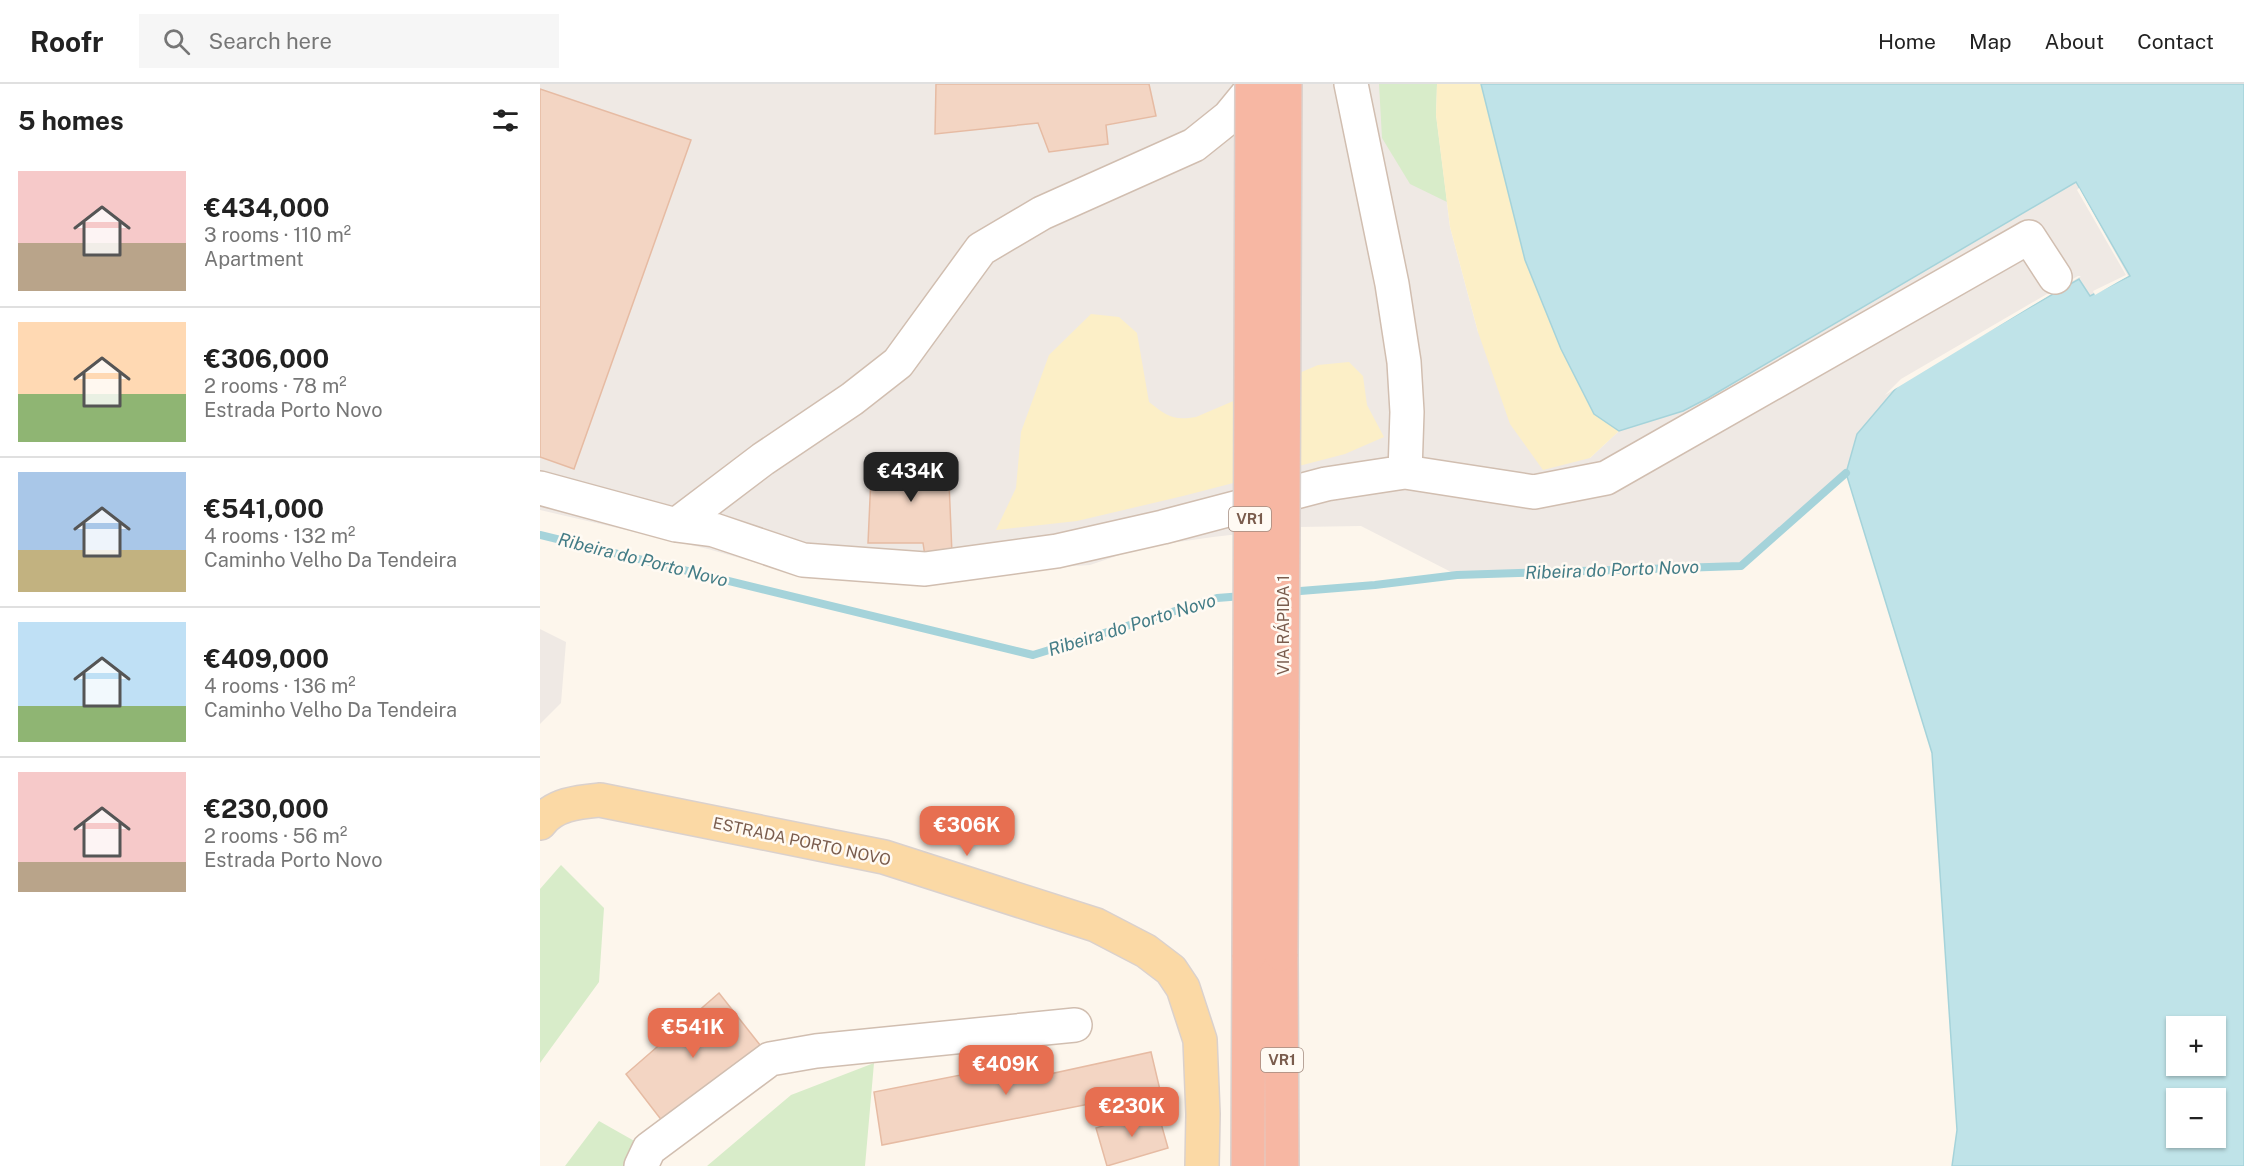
<!DOCTYPE html>
<html lang="en">
<head>
<meta charset="utf-8">
<style>
	:root { --surface:#fff; --page:#f6f6f6; --text:#222; --muted:#767676; --line:#e0e0e0; --accent:#e76f51 }
	body { margin:0; font-family:"Public Sans",sans-serif; background:var(--page); color:var(--text); height:100vh; display:flex; flex-direction:column; font-size:22px; white-space:nowrap }
	* { box-sizing:border-box; margin:0 }
	p { font-size:20px; color:var(--muted) }
	.icon { flex:none; width:33px; height:33px; fill:none; stroke:currentColor; stroke-width:2; stroke-linecap:round; stroke-linejoin:round }
	.map { position:relative; flex:1; overflow:hidden }
	.panel { display:flex; flex-direction:column; background:var(--surface); width:540px }
	.panel>* { flex:none }
	.controls { position:absolute; left:1626px; top:932px; display:grid; gap:12px }
	.controls a { display:grid; place-items:center; width:60px; height:60px; border-radius:0px; background:var(--surface); box-shadow:0 2px 4px #0004; font-size:30px }
	.price { position:absolute; translate:-50% -51px; padding:0 14px; border-radius:12px; background:var(--accent); color:#fff; font-size:20px; line-height:39px; filter:drop-shadow(0 2px 3px #0008) }
	.price::after { content:''; position:absolute; left:50%; top:36px; width:18px; height:14px; margin-left:-9px; background:inherit; clip-path:polygon(0 0,100% 0,50% 100%) }
	.price.active { background:#222; color:#fff }
	ul { padding:0; list-style:none }
	li { display:flex; align-items:center; gap:18px; height:150px; padding:0 18px }
	li+li { border-top:2px solid var(--line) }
	li span { display:grid; place-items:center; flex:none; width:168px; height:120px; border-radius:0px; color:#555 }
	li>.icon { margin-inline-start:auto }
	span .icon { width:72px; height:72px; fill:#fffc; stroke-width:1 }
	li b { font-size:26px }
	h2 { display:flex; justify-content:space-between; align-items:center; height:72px; padding:0 18px; font-size:26px }
	header { display:flex; align-items:center; gap:36px; box-sizing:border-box; height:84px; padding:0 30px; background:var(--surface); border-bottom:2px solid var(--line) }
	header strong { font-size:28px }
	nav { display:flex; gap:33px; margin-inline-start:auto; font-size:21px }
	.search { width:420px; height:54px; background:var(--page); display:flex; align-items:center; gap:15px; box-sizing:border-box; padding:0 21px; border-radius:0px; color:var(--muted); font-size:22px }
	main { display:flex; flex:1; min-height:0 }
	.map>svg:first-child { display:block }
	.industrial { fill:#efe9e4 }
	.green { fill:#d8ecc9 }
	.sand { fill:#fcefc7 }
	.water { fill:#bfe3e8; stroke:#a5d3da; stroke-width:1.5; fill-rule:evenodd }
	.pier { fill:#fdf6ec }
	.lines { fill:none; stroke-linecap:round; stroke-linejoin:round }
	.stream { stroke:#a5d3da; stroke-width:8 }
	.building { fill:#f3d5c3; stroke:#e6bba3; stroke-width:1.5 }
	.minor-casing { stroke:#d1beb0; stroke-width:36 }
	.major-casing { stroke:#dad1cd; stroke-width:36 }
	.highway-casing { stroke:#dad1cd; stroke-width:36 }
	.minor { stroke:#fff; stroke-width:33 }
	.major { stroke:#fbd9a5; stroke-width:33 }
	.highway { stroke:#f7b7a3; stroke-width:33 }
	.highway-bridge-casing { stroke:#dad1cd; stroke-width:36; stroke-linecap:butt }
	.highway-bridge { stroke:#f7b7a3; stroke-width:33 }
	.labels { text-anchor:middle; stroke-width:5; stroke-linejoin:round; paint-order:stroke }
	.shield { fill:#fffaf3; stroke:#a28b7f; stroke-width:1.5 }
	.shield-label { font-size:15px; font-weight:bold; fill:#7a5c4d }
	.street-label { font-size:16px; fill:#7a5c4d; stroke:#fffaf3 }
	.water-label { font-size:18px; font-style:italic; fill:#437c86; stroke:#fffaf3 }
</style>
</head>
<body>
<header>
<strong>Roofr</strong>
<div class="search"><svg class="icon" aria-label="search" viewBox="0 0 24 24"><circle cx="10" cy="10" r="6"/><path d="M15 15l6 6"/></svg>Search here</div>
<nav><a>Home</a><a>Map</a><a>About</a><a>Contact</a></nav>
</header>
<main>
<section class="panel">
<h2>5 homes<svg class="icon" aria-label="filters" viewBox="0 0 24 24"><path d="M4 7h16M4 17h16"/><circle cx="9" cy="7" r="2"/><circle cx="15" cy="17" r="2"/></svg></h2>
<ul>
<li><span style="background:linear-gradient(#f6c9c9 60%,#b9a48a 0)"><svg class="icon" aria-label="home" viewBox="0 0 24 24"><path d="M3 11l9-7 9 7M6 9v11h12V9"/></svg></span><div><b>€434,000</b><p>3 rooms · 110 m²</p><p>Apartment</p></div></li>
<li><span style="background:linear-gradient(#ffd9b3 60%,#8fb573 0)"><svg class="icon" aria-label="home" viewBox="0 0 24 24"><path d="M3 11l9-7 9 7M6 9v11h12V9"/></svg></span><div><b>€306,000</b><p>2 rooms · 78 m²</p><p>Estrada Porto Novo</p></div></li>
<li><span style="background:linear-gradient(#a9c7e8 65%,#c2b280 0)"><svg class="icon" aria-label="home" viewBox="0 0 24 24"><path d="M3 11l9-7 9 7M6 9v11h12V9"/></svg></span><div><b>€541,000</b><p>4 rooms · 132 m²</p><p>Caminho Velho Da Tendeira</p></div></li>
<li><span style="background:linear-gradient(#bfe0f5 70%,#8fb573 0)"><svg class="icon" aria-label="home" viewBox="0 0 24 24"><path d="M3 11l9-7 9 7M6 9v11h12V9"/></svg></span><div><b>€409,000</b><p>4 rooms · 136 m²</p><p>Caminho Velho Da Tendeira</p></div></li>
<li><span style="background:linear-gradient(#f6c9c9 75%,#b9a48a 0)"><svg class="icon" aria-label="home" viewBox="0 0 24 24"><path d="M3 11l9-7 9 7M6 9v11h12V9"/></svg></span><div><b>€230,000</b><p>2 rooms · 56 m²</p><p>Estrada Porto Novo</p></div></li>
</ul>
</section>
<div class="map">
<svg width="1704" height="1082" viewBox="0 0 1704 1082">
	<rect width="100%" height="100%" fill="#fdf6ec"/>
	<path class="industrial" d="M 0,0 L 897,0 L 896,31 L 910,143 L 938,248 L 1050,374 L 1079,347 L 1143,327 L 1168,314 L 1536,98 L 1590,192 L 1550,212 L 1540,195 L 1317,350 L 1306,389 L 1201,482 L 917,491 L 821,442 L 759,443 L 673,453 L 603,463 L 550,481 L 413,490 L 269,494 L 168,465 L 0,426 Z
		M 0,545 L 26,558 L 21,619 L 0,640 Z"/>
	<path class="green" d="M 839,0 L 897,0 L 896,31 L 907,118 L 870,100 L 842,54 Z
		M 21,781 L 64,824 L 59,898 L 0,979 L 0,805 Z
		M 334,979 L 325,1082 L 167,1082 L 251,1011 Z
		M 59,1037 L 105,1063 L 95,1082 L 25,1082 Z"/>
	<path class="sand" d="M 897,0 L 941,0 L 985,176 L 1021,265 L 1054,330 L 1079,347 L 1050,374 L 1003,386 L 970,340 L 938,248 L 910,143 L 896,31 Z
		M 551,230 L 579,233 L 597,249 L 609,318 C 627,332 633,337 656,333 L 778,281 L 809,278 L 823,292 L 827,321 L 844,353 L 805,370 L 643,412 L 537,437 L 456,446 L 476,404 L 481,348 L 509,271 Z"/>
	<path class="water" d="M 941,0 L 1704,0 L 1704,1082 L 1412,1082 L 1417,1046 L 1392,669 L 1306,389 L 1317,350 L 1362,297 L 1539,195 L 1550,212 L 1590,192 L 1536,98 L 1168,314 L 1143,327 L 1079,347 L 1054,330 L 1021,265 L 985,176 ZM 1636,942 L 1676,942 L 1676,981 L 1636,981 ZM 1636,1014 L 1676,1014 L 1676,1053 L 1636,1053 Z"/>
	<path class="pier" d="M 1539,104 L 1588,192 L 1555,211 L 1553,207 L 1586,191 L 1537,106 Z
		M 1538,192 L 1541,192 L 1345,311 L 1361,295 Z"/>
	<g class="lines">
		<path class="stream" d="M 0,451 L 493,571 L 677,514 L 703,512
			M 748,508 L 835,501 L 917,491 L 1201,482 L 1306,389"/>
	</g>
	<path class="building" d="M 396,0 L 609,0 L 616,32 L 566,41 L 568,60 L 509,68 L 498,39 L 395,50 Z
		M 0,5 L 151,56 L 34,385 L 0,373 Z
		M 332,371 L 408,374 L 412,470 L 385,472 L 383,459 L 328,459 Z
		M 179,909 L 220,961 L 126,1042 L 86,990 Z
		M 611,968 L 620,1006 L 342,1061 L 334,1008 L 502,975 L 505,991 Z
		M 617,1025 L 628,1064 L 567,1082 L 556,1044 Z"/>
	<g class="lines">
		<defs>
			<path id="minor" d="M 811,0 L 852,200 L 864,278 L 867,328 L 865,388
				M 0,404 L 136,441 L 174,446 L 263,476 L 385,485 L 517,467 L 623,443 L 786,400 L 865,388 L 994,408 L 1066,394 L 1489,153 L 1515,193
				M 136,441 L 223,375 L 312,315 L 358,279 L 441,165 L 502,129 L 654,61 L 689,33 L 716,0
				M 101,1082 L 109,1065 L 230,975 L 276,967 L 535,941"/>
			<path id="major" d="M 0,739 C 14,720 39,718 60,716 L 344,773 L 556,841 L 606,867 L 631,886 L 643,904 L 660,956 L 663,1030 L 662,1082"/>
			<path id="highway" d="M 741,870 L 742,1082
				M 708,1082 L 709,871"/>
		</defs>
		<use href="#minor" class="minor-casing"/>
		<use href="#major" class="major-casing"/>
		<use href="#highway" class="highway-casing"/>
		<use href="#minor" class="minor"/>
		<use href="#major" class="major"/>
		<use href="#highway" class="highway"/>
		<defs>
			<path id="highway-bridge" d="M 741,870 L 745,0
				M 709,871 L 712,0"/>
		</defs>
		<use href="#highway-bridge" class="highway-bridge-casing"/>
		<use href="#highway-bridge" class="highway-bridge"/>
	</g>
	<g class="labels">
		<g class="shield">
			<rect x="689" y="423" width="42" height="24" rx="4.5"/>
			<rect x="721" y="964" width="42" height="24" rx="4.5"/>
		</g>
		<g class="shield-label">
			<text x="710" y="440">VR1</text>
			<text x="742" y="981">VR1</text>
		</g>
		<g class="street-label">
			<text transform="translate(743 541) rotate(-90)" y="6">VIA RÁPIDA 1</text>
			<text transform="translate(262 757) rotate(12)" y="6">ESTRADA PORTO NOVO</text>
		</g>
		<g class="water-label">
			<text transform="translate(103 476) rotate(14)" y="6">Ribeira do Porto Novo</text>
			<text transform="translate(1072 486) rotate(-2)" y="6">Ribeira do Porto Novo</text>
			<text transform="translate(592 541) rotate(-17)" y="6">Ribeira do Porto Novo</text>
		</g>
	</g>
</svg>
<div class="controls">
<a>+</a>
<a>−</a>
</div>
<b class="price active" style="left:371px;top:419px">€434K</b>
<b class="price" style="left:427px;top:773px">€306K</b>
<b class="price" style="left:153px;top:975px">€541K</b>
<b class="price" style="left:466px;top:1012px">€409K</b>
<b class="price" style="left:592px;top:1054px">€230K</b>
</div>
</main>
</body>
</html>
